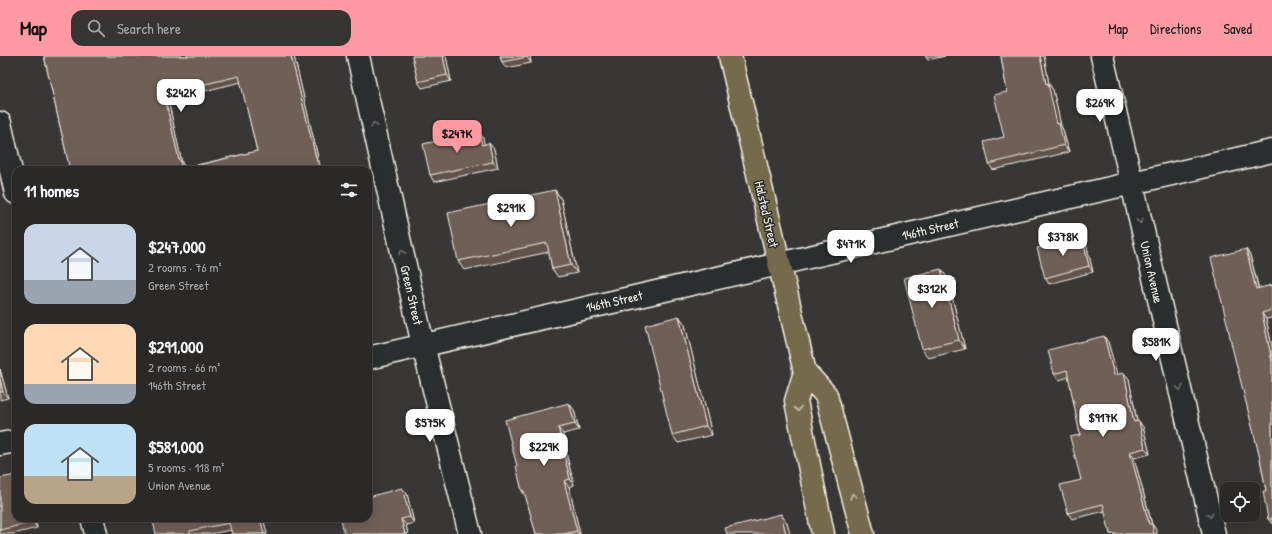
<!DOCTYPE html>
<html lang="en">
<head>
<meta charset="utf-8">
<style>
	:root { --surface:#2a2928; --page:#363534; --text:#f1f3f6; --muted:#a5a6a8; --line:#464545; --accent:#ff9aa2 }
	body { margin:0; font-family:"Patrick Hand",sans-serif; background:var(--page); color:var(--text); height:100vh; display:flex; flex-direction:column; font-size:15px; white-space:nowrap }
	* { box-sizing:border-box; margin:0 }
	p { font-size:13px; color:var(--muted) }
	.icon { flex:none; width:22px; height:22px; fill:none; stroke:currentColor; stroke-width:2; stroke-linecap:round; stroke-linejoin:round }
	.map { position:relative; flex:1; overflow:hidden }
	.panel { position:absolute; left:12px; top:110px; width:360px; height:356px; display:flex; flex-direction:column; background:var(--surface); border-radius:12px; box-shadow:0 4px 16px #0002,0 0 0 1px var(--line) }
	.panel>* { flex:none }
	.tools { position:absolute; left:1220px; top:426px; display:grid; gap:8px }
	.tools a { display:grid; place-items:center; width:40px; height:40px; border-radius:8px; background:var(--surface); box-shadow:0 4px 16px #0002,0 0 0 1px var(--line); font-size:20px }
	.price { position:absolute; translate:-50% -34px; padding:0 9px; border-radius:8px; background:#fff; color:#222; font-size:13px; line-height:26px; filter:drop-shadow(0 1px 2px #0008) }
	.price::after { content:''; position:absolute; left:50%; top:24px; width:12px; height:9px; margin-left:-6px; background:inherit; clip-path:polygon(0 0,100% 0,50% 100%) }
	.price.selected { background:var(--accent); color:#111 }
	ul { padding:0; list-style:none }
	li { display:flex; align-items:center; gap:12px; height:100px; padding:0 12px }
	li span { display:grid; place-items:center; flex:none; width:112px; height:80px; border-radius:12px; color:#555 }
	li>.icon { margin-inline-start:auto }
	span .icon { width:48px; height:48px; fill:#fffc; stroke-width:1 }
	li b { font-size:17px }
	h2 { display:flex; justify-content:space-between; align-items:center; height:48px; padding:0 12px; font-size:17px }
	header { display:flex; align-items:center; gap:24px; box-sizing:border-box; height:56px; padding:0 20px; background:var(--accent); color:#111 }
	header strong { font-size:19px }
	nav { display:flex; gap:22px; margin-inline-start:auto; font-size:14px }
	.search { width:280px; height:36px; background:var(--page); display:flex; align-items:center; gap:10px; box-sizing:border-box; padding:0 14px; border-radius:12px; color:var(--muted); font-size:15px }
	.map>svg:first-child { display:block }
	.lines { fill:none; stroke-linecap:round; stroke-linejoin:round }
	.minor-casing { stroke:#f4f1e8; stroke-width:25 }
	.major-casing { stroke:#f4f1e8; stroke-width:25 }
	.minor { stroke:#2a2d2e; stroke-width:22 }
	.major { stroke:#756b4b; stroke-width:22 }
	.wall { fill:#60524b; stroke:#f4f1e8; fill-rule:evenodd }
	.shaded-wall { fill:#4e423d; stroke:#f4f1e8 }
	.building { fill:#705f57; stroke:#f4f1e8; fill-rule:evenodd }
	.oneway { stroke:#71726f }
	.oneway2 { stroke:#c1bba9 }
	.labels { text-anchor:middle; stroke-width:3; stroke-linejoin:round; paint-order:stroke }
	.street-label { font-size:13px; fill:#f4f1e8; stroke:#2a2d2e }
</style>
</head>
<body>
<header>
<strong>Map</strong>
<div class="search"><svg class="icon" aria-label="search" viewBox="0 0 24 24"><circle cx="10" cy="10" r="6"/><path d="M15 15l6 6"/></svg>Search here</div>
<nav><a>Map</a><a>Directions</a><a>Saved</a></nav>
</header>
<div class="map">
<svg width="1272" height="478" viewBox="0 0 1272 478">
	<rect width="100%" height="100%" fill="#383736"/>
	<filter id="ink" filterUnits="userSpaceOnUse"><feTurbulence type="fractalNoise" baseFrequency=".025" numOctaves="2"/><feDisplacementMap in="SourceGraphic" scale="8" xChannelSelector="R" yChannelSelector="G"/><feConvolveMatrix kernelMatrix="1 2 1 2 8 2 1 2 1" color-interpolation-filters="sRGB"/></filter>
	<g filter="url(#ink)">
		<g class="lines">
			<defs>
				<path id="minor" d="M 358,0 L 423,289 L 470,478
					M 1102,0 L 1214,478
					M 0,67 L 16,137
					M 368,302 L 1272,95
					M 0,388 L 16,385
					M 92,462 L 96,478"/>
				<path id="major" d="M 730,0 L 805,316 L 826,339 L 863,478
					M 805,316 L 796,345 L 823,478"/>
			</defs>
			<use href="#minor" class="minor-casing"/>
			<use href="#major" class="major-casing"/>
			<use href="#minor" class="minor"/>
			<use href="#major" class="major"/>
		</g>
		<path class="wall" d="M 44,0 L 294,0 L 321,114 L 70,114 ZM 241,26 L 257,95 L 184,112 L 184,110 L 182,107 L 168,44 Z
			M 412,0 L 446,0 L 451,25 L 422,32 L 418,26 Z
			M 500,0 L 530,0 L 531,7 L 506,12 L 502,6 Z
			M 925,0 L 945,0 L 928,4 Z
			M 1001,0 L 1044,0 L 1049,28 L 1053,34 L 1061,70 L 1063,74 L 1069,96 L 993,114 L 989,108 L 1004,81 L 1007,36 Z
			M 479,76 L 483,82 L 484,88 L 494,93 L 498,112 L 434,126 L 430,119 Z
			M 555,134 L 561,143 L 577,217 L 558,221 L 552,213 L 549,196 L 464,214 L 458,205 Z
			M 1086,187 L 1093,216 L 1049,228 L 1045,222 Z
			M 1250,199 L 1259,233 L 1272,229 L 1272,262 L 1266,263 L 1272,291 L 1272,468 L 1268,463 L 1266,435 L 1260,402 L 1228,271 Z
			M 941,213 L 947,221 L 965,293 L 928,302 L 922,293 Z
			M 679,260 L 685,269 L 712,379 L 678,387 L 672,379 Z
			M 1108,286 L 1117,319 L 1124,317 L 1129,323 L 1137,365 L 1143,371 L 1150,398 L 1134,402 L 1152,468 L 1156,474 L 1157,478 L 1110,478 L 1105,455 L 1072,463 L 1068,457 L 1081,424 L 1080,379 L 1069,321 L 1059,324 L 1054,318 Z
			M 0,313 L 8,342 L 0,344 Z
			M 569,347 L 574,354 L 579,374 L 563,378 L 564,384 L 563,385 L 574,429 L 569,431 L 580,478 L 536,478 L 526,441 L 522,435 L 517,410 Z
			M 0,422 L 35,462 L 37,472 L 13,478 L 0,478 Z
			M 402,432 L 407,438 L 414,467 L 406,469 L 408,478 L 344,478 Z
			M 263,462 L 267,478 L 232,478 L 231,474 L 210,478 L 156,478 Z"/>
		<path class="shaded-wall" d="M 291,0 L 294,0 L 321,114 L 319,114 Z
			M 443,0 L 446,0 L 451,25 L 447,19 Z
			M 527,0 L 530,0 L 531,7 L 527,1 Z
			M 1040,0 L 1044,0 L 1049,28 L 1053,34 L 1061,70 L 1063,74 L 1069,96 L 1064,89 L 1057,68 L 1046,28 Z
			M 164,38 L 168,44 L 182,107 L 184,110 L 185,114 L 183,114 L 179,104 Z
			M 479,76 L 483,82 L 486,95 L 482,89 Z
			M 489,87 L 494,93 L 498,112 L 493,106 Z
			M 555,134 L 561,143 L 577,217 L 571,209 Z
			M 1082,181 L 1086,187 L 1093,216 L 1089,210 Z
			M 1246,193 L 1250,199 L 1260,239 L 1256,233 Z
			M 941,213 L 947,221 L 965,293 L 959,284 Z
			M 1262,257 L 1266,263 L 1272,291 L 1272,305 Z
			M 679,260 L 685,269 L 712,379 L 706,370 Z
			M 1104,280 L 1108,286 L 1119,325 L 1114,319 Z
			M 0,313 L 0,314 L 8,342 L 3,336 L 0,323 Z
			M 1124,317 L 1129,323 L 1138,372 L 1134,366 Z
			M 569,347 L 574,354 L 579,374 L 575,368 Z
			M 1139,365 L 1143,371 L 1150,398 L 1145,392 Z
			M 558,372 L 563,378 L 564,384 L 560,378 Z
			M 559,378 L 563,385 L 574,429 L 570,423 Z
			M 1130,396 L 1134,402 L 1152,469 L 1152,468 L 1156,474 L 1157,478 L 1154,478 L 1149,468 Z
			M 564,425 L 569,431 L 580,478 L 579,478 L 577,475 Z
			M 402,432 L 407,438 L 414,467 L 410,461 Z
			M 781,458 L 787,467 L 790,478 L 786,478 Z
			M 32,462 L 35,462 L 37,472 L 33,466 Z
			M 260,462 L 263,462 L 267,478 L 264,478 Z
			M 401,463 L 406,469 L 408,478 L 405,478 Z"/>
		<path class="building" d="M 44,0 L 291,0 L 319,114 L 70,114 ZM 239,20 L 257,95 L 182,113 L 180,104 L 179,104 L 164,38 Z
			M 412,0 L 443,0 L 447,19 L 418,26 Z
			M 500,0 L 527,0 L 527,1 L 502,6 Z
			M 1001,0 L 1040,0 L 1046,28 L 1048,27 L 1057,68 L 1059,67 L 1064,89 L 989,108 L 984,86 L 1004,81 L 994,39 L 1007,36 Z
			M 479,76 L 482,89 L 489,87 L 493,106 L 430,119 L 423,88 Z
			M 555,134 L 571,209 L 552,213 L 547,187 L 458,205 L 448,157 Z
			M 1082,181 L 1089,210 L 1045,222 L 1037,192 Z
			M 1246,193 L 1256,233 L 1272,229 L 1272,254 L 1262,257 L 1272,305 L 1272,463 L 1268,463 L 1263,435 L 1266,435 L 1260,402 L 1232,291 L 1228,271 L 1211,202 Z
			M 941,213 L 959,284 L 922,293 L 904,222 Z
			M 679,260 L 706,370 L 672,379 L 645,269 Z
			M 1104,280 L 1114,319 L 1124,317 L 1134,366 L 1139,365 L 1145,392 L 1130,396 L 1149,468 L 1152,468 L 1154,478 L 1110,478 L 1103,448 L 1068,457 L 1060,429 L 1081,424 L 1070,381 L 1080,379 L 1067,314 L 1054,318 L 1048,294 Z
			M 0,323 L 3,336 L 0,336 Z
			M 569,347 L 575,368 L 558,372 L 560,378 L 559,378 L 570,423 L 564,425 L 577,475 L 563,478 L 536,478 L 524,435 L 522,435 L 516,410 L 517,410 L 505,364 Z
			M 16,419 L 16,462 L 32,462 L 33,466 L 0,474 L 0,422 Z
			M 402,432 L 410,461 L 401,463 L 405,478 L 344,478 L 341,462 L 368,462 L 368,441 Z
			M 781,458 L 786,478 L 727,478 L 725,472 Z
			M 152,462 L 260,462 L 264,478 L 232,478 L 229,467 L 190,475 L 190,478 L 156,478 Z"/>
		<defs><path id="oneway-chevron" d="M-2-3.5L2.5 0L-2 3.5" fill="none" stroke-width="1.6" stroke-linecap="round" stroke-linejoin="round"/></defs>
		<g class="oneway">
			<use href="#oneway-chevron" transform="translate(374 69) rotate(-103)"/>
			<use href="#oneway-chevron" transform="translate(1140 165) rotate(77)"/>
			<use href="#oneway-chevron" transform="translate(402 196) rotate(-103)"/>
			<use href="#oneway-chevron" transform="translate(1180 332) rotate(77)"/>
			<use href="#oneway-chevron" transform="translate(1210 459) rotate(77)"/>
		</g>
		<g class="oneway2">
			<use href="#oneway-chevron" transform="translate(798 353) rotate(79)"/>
			<use href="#oneway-chevron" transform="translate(853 440) rotate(-105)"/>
		</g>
	</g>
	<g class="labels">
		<g class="street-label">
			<text transform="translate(767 158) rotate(77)" y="5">Halsted Street</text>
			<text transform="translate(930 173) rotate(-13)" y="5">146th Street</text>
			<text transform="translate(1152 216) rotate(77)" y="5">Union Avenue</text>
			<text transform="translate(412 239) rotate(77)" y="5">Green Street</text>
			<text transform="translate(614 245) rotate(-13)" y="5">146th Street</text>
		</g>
	</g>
</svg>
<div class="tools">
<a><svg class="icon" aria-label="locate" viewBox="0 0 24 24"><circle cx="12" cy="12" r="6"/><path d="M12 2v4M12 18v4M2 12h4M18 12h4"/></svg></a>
</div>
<b class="price" style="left:181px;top:57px">$242K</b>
<b class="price" style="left:1100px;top:67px">$269K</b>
<b class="price selected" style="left:457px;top:98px">$247K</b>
<b class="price" style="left:511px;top:172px">$291K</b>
<b class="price" style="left:1063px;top:201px">$378K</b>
<b class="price" style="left:851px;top:208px">$471K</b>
<b class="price" style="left:932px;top:253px">$312K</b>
<b class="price" style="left:1156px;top:306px">$581K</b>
<b class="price" style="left:1103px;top:382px">$917K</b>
<b class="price" style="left:430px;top:387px">$575K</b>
<b class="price" style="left:544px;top:411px">$229K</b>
<section class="panel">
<h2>11 homes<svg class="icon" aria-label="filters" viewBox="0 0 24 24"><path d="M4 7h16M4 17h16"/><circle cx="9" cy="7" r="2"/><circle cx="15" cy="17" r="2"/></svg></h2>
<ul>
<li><span style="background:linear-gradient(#c9d6e8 70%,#9aa5b1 0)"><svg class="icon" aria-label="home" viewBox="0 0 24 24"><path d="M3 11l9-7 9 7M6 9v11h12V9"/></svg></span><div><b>$247,000</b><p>2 rooms · 76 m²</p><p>Green Street</p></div></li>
<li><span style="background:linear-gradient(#ffd9b3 75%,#9aa5b1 0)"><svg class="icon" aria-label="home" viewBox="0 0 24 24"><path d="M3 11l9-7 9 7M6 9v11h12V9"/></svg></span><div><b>$291,000</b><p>2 rooms · 66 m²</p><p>146th Street</p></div></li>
<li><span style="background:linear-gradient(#bfe0f5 65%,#b9a48a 0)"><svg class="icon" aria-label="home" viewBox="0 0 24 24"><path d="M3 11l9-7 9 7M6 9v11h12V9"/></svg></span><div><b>$581,000</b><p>5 rooms · 118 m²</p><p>Union Avenue</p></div></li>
</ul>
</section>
</div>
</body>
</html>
